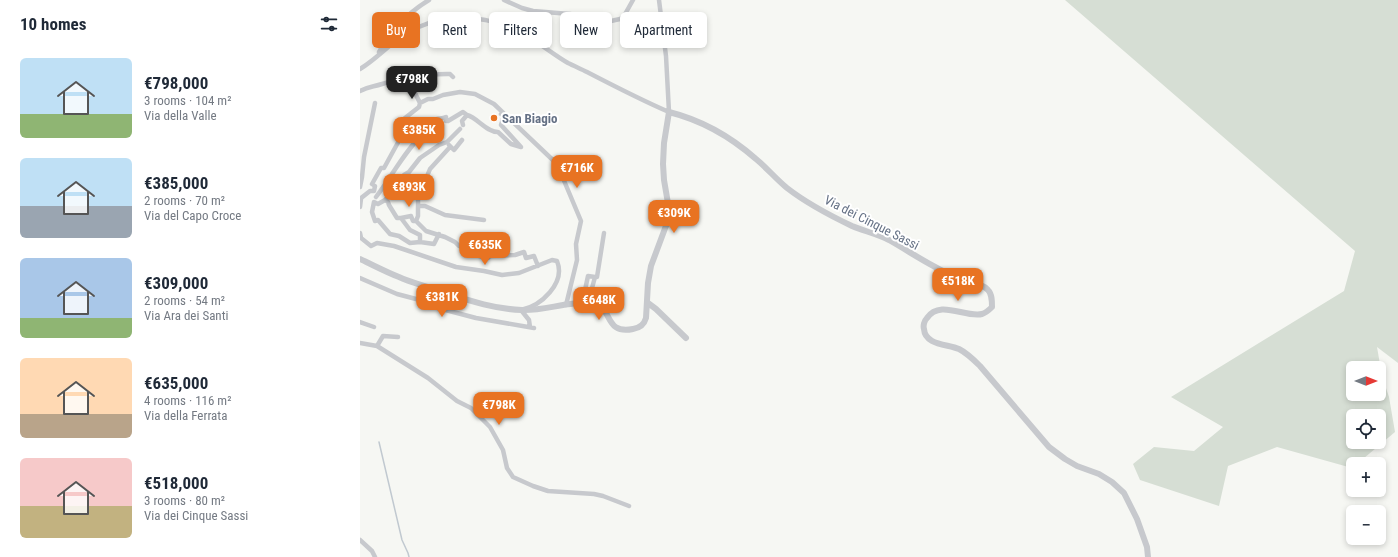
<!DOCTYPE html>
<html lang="en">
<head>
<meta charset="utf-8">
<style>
	:root { --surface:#fff; --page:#f2f2f3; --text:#1f2937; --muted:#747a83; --accent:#e87322 }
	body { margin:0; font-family:"Roboto Condensed",sans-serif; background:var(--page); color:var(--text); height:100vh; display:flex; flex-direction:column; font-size:15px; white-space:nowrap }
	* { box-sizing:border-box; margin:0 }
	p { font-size:13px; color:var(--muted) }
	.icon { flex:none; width:22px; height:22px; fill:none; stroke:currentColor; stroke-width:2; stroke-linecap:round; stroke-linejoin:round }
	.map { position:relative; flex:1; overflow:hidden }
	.side { display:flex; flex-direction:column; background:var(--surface); width:360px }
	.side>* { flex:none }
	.hud { position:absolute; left:12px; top:12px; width:380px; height:36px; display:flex; gap:8px }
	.needle { width:26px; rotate:90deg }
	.controls { position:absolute; left:986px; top:361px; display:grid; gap:8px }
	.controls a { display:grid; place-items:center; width:40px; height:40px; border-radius:6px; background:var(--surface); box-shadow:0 2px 6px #0003; font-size:20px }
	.price { position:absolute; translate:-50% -34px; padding:0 9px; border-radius:8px; background:var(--accent); color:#fff; font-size:13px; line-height:26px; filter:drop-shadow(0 1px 2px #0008) }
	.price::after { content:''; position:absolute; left:50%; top:24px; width:12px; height:9px; margin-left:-6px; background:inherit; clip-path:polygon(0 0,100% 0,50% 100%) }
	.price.selected { background:#222; color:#fff }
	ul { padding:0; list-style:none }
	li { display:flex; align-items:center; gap:12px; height:100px; padding:0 20px }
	li span { display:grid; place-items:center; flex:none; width:112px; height:80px; border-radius:6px; color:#555 }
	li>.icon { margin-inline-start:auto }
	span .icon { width:48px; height:48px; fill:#fffc; stroke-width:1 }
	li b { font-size:17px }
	h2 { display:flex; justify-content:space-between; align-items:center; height:48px; padding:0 20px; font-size:17px }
	.chip { padding:0 14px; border-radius:6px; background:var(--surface); box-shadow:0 2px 6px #0003; font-size:14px; line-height:36px }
	.chip.selected { background:var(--accent); color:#fff }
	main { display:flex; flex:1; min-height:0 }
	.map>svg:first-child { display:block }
	.green { fill:#d6ded4; fill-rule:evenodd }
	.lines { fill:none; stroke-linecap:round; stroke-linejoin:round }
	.stream { stroke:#c1c9d0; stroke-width:1.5 }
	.minor { stroke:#c7c9cd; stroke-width:4.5 }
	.tertiary { stroke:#c7c9cd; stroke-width:6 }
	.poi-dot { fill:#e87322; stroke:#fff; stroke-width:1.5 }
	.labels { text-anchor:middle; stroke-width:4; stroke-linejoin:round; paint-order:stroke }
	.poi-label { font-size:13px; font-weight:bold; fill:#657185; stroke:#fff; text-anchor:start }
	.street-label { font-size:13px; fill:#657185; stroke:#fff }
</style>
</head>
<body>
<main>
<section class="side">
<h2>10 homes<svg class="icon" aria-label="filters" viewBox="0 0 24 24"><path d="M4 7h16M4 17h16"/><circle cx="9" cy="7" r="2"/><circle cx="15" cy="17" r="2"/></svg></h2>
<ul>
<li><span style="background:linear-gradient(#bfe0f5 70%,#8fb573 0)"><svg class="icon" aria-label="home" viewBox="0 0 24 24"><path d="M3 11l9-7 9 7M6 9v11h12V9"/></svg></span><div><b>€798,000</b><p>3 rooms · 104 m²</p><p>Via della Valle</p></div></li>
<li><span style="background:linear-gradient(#bfe0f5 60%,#9aa5b1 0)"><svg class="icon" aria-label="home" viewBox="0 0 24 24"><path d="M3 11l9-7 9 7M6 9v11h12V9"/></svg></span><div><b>€385,000</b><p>2 rooms · 70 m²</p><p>Via del Capo Croce</p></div></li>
<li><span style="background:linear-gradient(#a9c7e8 75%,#8fb573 0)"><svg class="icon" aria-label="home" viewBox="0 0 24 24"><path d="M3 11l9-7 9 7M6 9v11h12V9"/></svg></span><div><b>€309,000</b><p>2 rooms · 54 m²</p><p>Via Ara dei Santi</p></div></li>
<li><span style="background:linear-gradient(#ffd9b3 70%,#b9a48a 0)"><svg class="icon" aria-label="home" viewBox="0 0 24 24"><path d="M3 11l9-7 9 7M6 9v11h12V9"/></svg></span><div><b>€635,000</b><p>4 rooms · 116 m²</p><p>Via della Ferrata</p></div></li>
<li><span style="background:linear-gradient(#f6c9c9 60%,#c2b280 0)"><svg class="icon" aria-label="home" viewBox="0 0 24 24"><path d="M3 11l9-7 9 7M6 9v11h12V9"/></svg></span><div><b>€518,000</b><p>3 rooms · 80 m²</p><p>Via dei Cinque Sassi</p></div></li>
</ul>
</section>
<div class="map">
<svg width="1038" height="557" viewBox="0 0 1038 557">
	<rect width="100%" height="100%" fill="#f6f7f3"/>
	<path class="green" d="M 705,0 L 1038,0 L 1038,363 L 1017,347 L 1022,376 L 1029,397 L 1035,432 L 997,464 L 993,464 L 992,468 L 917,447 L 868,466 L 859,506 L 780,480 L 773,464 L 794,447 L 834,451 L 863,427 L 811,397 L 984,291 L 995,251 ZM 993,368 L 1019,368 L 1019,394 L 993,394 ZM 993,416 L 1019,416 L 1019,442 L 993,442 Z"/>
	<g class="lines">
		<path class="stream" d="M 19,442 L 42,540 L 48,553 L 49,557"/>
		<path class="minor" d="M 144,0 L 162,8 L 173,11 L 210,14 L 251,21 L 260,19 L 264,16 L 273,0
			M 19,52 C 30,31 49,12 69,0
			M 0,69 C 20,57 34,38 56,28 C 97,10 138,17 175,41 C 186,48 196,56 208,63 C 214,66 221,69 227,72 C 254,86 281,100 309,112 L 306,56 L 299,0
			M 0,91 C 9,86 13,87 22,84 C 33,81 46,77 55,71 C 66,78 79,73 90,74 L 93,77
			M 60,103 L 54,91 L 74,76 L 75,74
			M 107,115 C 118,118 126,132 138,132 L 151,144 L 161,147 L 141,125 L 144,116 L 141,114
			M 89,145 L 94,150 L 102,140
			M 0,187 L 2,177 L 4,157 L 15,103
			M 16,197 C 32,176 46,149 64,133 C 68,129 72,121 77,119 C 80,118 82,119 86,117 L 86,121 L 88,121 L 103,112 L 107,115 L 102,121 L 103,125
			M 0,199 L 10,191 L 14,191 L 15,186 L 12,184 L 21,168 L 24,168 L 41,137 C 42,130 46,125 45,118 L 59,107 L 60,103 L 68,99 L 73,99 L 83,95 L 100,92 L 115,94 L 134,104 L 197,164 L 221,221 L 216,244 L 217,260 L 206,305
			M 25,200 L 28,202 L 29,205 L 37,218 L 41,218 L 50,230 L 60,235 L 60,242
			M 14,202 L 18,204 L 25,200 L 44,175 L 49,172 L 60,158 L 79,145 L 87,142 L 100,129
			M 14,202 L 12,212 L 15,221 L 18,220 L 30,234 L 39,236 L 50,243 L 60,242 L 74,244 L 79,234
			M 58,206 L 65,206 L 85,215 L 124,220
			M 0,207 L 1,199
			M 41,218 L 51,216 L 53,221 L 56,221 L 66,231 L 85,237 L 95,242 L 99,246 L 107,249 L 111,254 L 128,258 L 130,256 L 155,255 L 164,252 L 166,258 L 174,256 L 178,266
			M 56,221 L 58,216 L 58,198 L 70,169 L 90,147
			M 0,233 L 1,238 L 11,246 L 17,243 L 34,246 L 96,267 L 124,271 L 142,275 L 159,273 L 192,260 L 197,261 C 206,283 181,306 161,310 L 169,320 L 170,327
			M 109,253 L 112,251 L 113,246 L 120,247 L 124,241 L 128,241
			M 235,277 L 237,277 L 244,233
			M 0,278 L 37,294 L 56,299 L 78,308 L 116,318 L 174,328
			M 228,303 L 235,277 L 228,276 L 225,290 L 231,291
			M 0,322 L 14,327
			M 0,343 L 17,346 L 68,378 L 97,401 L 111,408 L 130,427 L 143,450 L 147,468 L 153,477 L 173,486 L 188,491 L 234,494 L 243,496 L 269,506
			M 17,346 L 23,336 L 38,337
			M 0,540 L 12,551 L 15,557"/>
		<path class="tertiary" d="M 0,259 C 13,265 26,272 39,277 C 50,282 62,285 73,289 C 102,298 131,309 162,310 C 186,311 210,300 234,304 C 253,307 244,335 273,329 C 280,328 284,325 286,318 L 288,283 L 291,266 L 310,215 L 304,180 L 303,164 L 304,143 L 309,112 C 341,120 371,137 396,159 C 407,168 416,179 427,188 C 445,202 471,216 492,226 C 504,231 517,234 529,240 C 552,253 573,268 598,278 C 607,283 621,282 628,290 C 632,294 632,301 632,307 C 629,310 626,313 622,314 C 605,318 580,299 567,318 C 564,321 563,326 564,329 C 565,345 587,344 599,349 C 607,353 614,360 620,366 L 689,447 L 705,459 L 717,466 L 739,474 L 752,482 L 764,493 L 777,519 L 787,547 L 788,557
			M 288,303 L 296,309 L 326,338"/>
	</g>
	<circle class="poi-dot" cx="134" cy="118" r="4"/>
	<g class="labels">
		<g class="poi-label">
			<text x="142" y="123">San Biagio</text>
		</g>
		<g class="street-label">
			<text transform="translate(512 222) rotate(27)" y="5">Via dei Cinque Sassi</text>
		</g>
	</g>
</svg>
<div class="controls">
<a><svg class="needle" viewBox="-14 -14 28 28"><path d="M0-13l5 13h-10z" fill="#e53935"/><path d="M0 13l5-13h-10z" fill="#747a83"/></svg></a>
<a><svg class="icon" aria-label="locate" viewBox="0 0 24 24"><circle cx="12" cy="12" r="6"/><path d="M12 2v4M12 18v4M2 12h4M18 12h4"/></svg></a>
<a>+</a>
<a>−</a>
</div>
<b class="price selected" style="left:52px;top:100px">€798K</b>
<b class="price" style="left:59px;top:151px">€385K</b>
<b class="price" style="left:217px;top:189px">€716K</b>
<b class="price" style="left:49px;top:208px">€893K</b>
<b class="price" style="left:314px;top:234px">€309K</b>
<b class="price" style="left:125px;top:266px">€635K</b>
<b class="price" style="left:598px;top:302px">€518K</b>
<b class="price" style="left:82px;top:318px">€381K</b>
<b class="price" style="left:239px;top:321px">€648K</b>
<b class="price" style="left:139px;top:426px">€798K</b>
<div class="hud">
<a class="chip selected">Buy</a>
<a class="chip">Rent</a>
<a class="chip">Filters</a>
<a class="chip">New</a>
<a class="chip">Apartment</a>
</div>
</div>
</main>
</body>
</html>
